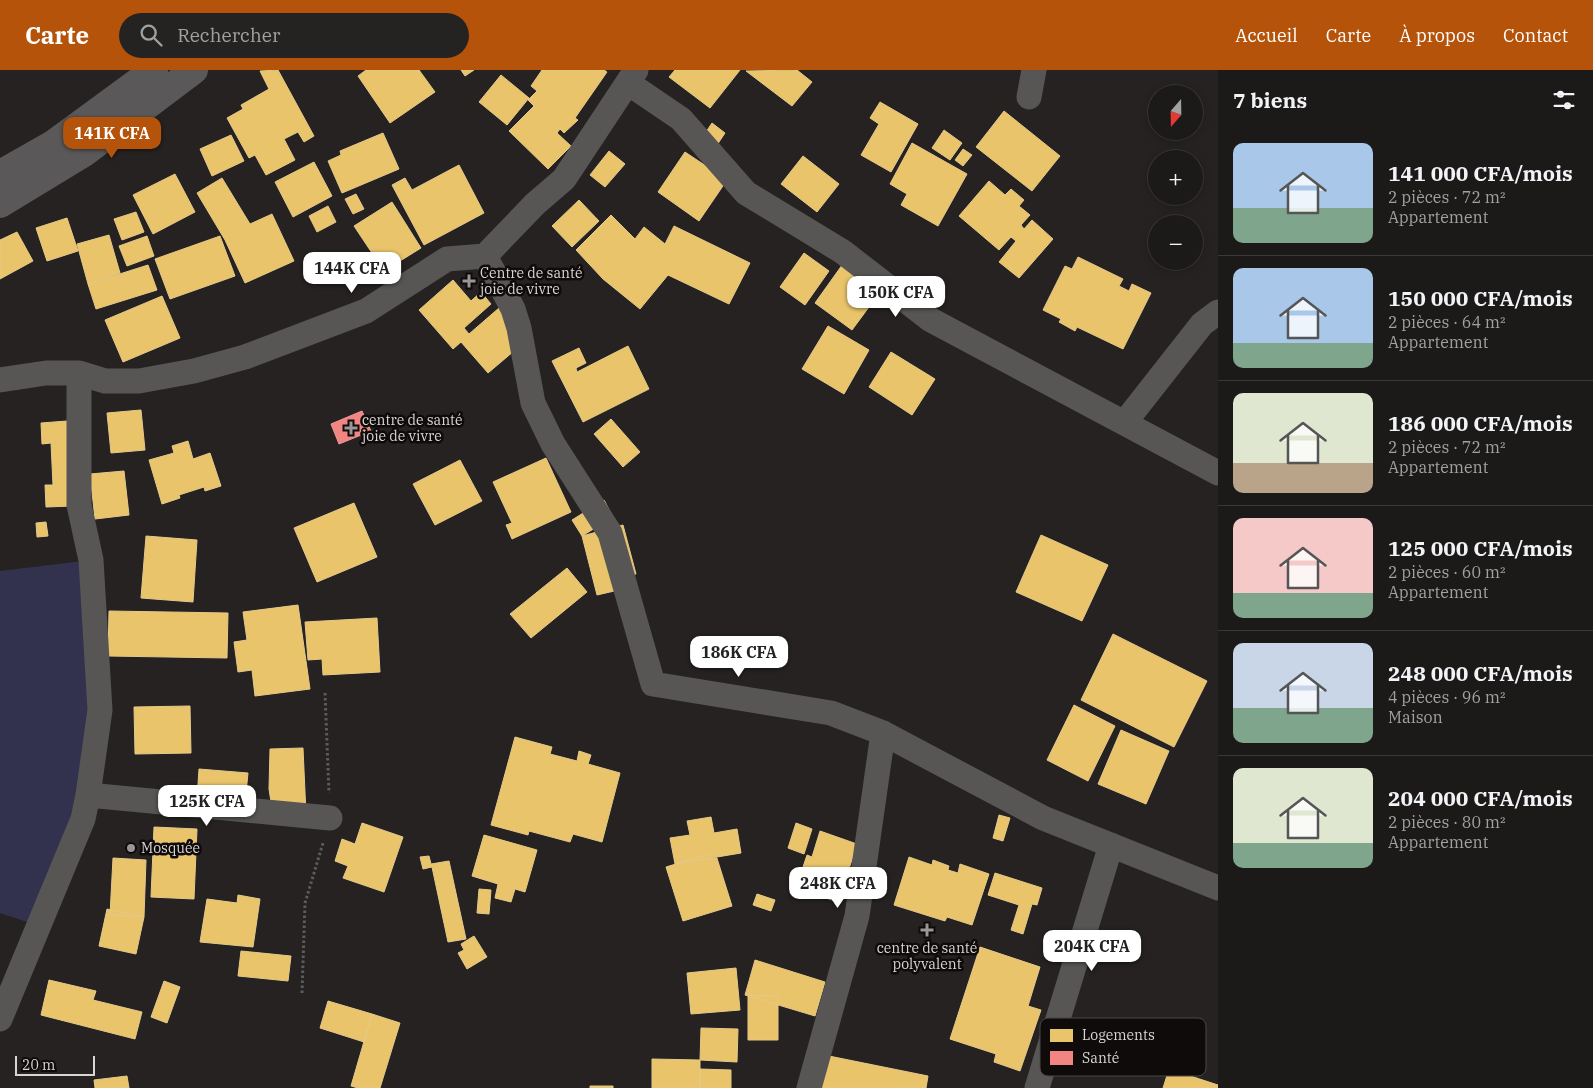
<!DOCTYPE html>
<html lang="fr">
<head>
<meta charset="utf-8">
<style>
	:root { --surface:#1c1a19; --page:#252322; --text:#f1f3f6; --muted:#a0a1a2; --line:#3a3838; --accent:#b45309 }
	body { margin:0; font-family:"IBM Plex Serif",serif; background:var(--page); color:var(--text); height:100vh; display:flex; flex-direction:column; font-size:19px; white-space:nowrap }
	* { box-sizing:border-box; margin:0 }
	p { font-size:16px; color:var(--muted) }
	.icon { flex:none; width:28px; height:28px; fill:none; stroke:currentColor; stroke-width:2; stroke-linecap:round; stroke-linejoin:round }
	.map { position:relative; flex:1; overflow:hidden }
	.side { display:flex; flex-direction:column; background:var(--surface); width:375px }
	.side>* { flex:none }
	.needle { width:32px; rotate:200deg }
	.controls { position:absolute; left:1148px; top:15px; display:grid; gap:10px }
	.controls a { display:grid; place-items:center; width:55px; height:55px; border-radius:50%; background:var(--surface); box-shadow:0 2px 8px #0003,0 0 0 1px var(--line); font-size:25px }
	.scale { position:absolute; left:15px; bottom:12px; width:80px; box-sizing:border-box; padding-left:5px; border:2px solid #d9d5d3; border-top:0; font-size:14px; line-height:18px; white-space:nowrap; color:#d9d5d3; -webkit-text-stroke:4px #0e0b0a; paint-order:stroke }
	.price { position:absolute; translate:-50% -42px; padding:0 11px; border-radius:10px; background:#fff; color:#222; font-size:16px; line-height:32px; filter:drop-shadow(0 1px 2px #0008) }
	.price::after { content:''; position:absolute; left:50%; top:30px; width:15px; height:11px; margin-left:-8px; background:inherit; clip-path:polygon(0 0,100% 0,50% 100%) }
	.price.current { background:var(--accent); color:#fff }
	ul { padding:0; list-style:none }
	li { display:flex; align-items:center; gap:15px; height:125px; padding:0 15px }
	li+li { border-top:1px solid var(--line) }
	li span { display:grid; place-items:center; flex:none; width:140px; height:100px; border-radius:10px; color:#555 }
	li>.icon { margin-inline-start:auto }
	span .icon { width:60px; height:60px; fill:#fffc; stroke-width:1 }
	li b { font-size:21px }
	h2 { display:flex; justify-content:space-between; align-items:center; height:60px; padding:0 15px; font-size:21px }
	header { display:flex; align-items:center; gap:30px; box-sizing:border-box; height:70px; padding:0 25px; background:var(--accent); color:#fff }
	header strong { font-size:24px }
	nav { display:flex; gap:28px; margin-inline-start:auto; font-size:18px }
	.search { width:350px; height:45px; background:var(--page); display:flex; align-items:center; gap:12px; box-sizing:border-box; padding:0 18px; border-radius:28px; color:var(--muted); font-size:19px }
	main { display:flex; flex:1; min-height:0 }
	.map>svg:first-child { display:block }
	.green { fill:#32324e }
	.homes { fill:#e9c46a; stroke:#e4c98a }
	.health { fill:#f28482; stroke:#ea9c9a }
	.lines { fill:none; stroke-linecap:round; stroke-linejoin:round }
	.path { stroke:#5d5c5c; stroke-width:3; stroke-dasharray:2.5 2.5; stroke-linecap:butt }
	.street { stroke:#575655; stroke-width:25 }
	.secondary { stroke:#5a5858; stroke-width:28 }
	.poi-dot { fill:#9a9695; stroke:#0e0b0a; stroke-width:2 }
	.labels { text-anchor:middle; stroke-width:5; stroke-linejoin:round; paint-order:stroke }
	.poi-label { font-size:14px; fill:#d9d5d3; stroke:#0e0b0a; text-anchor:start }
	.key { fill:#0e0b0a; stroke:#4b4846; stroke-width:1 }
	.key-label { font-size:14px; fill:#d9d5d3 }
</style>
</head>
<body>
<header>
<strong>Carte</strong>
<div class="search"><svg class="icon" aria-label="search" viewBox="0 0 24 24"><circle cx="10" cy="10" r="6"/><path d="M15 15l6 6"/></svg>Rechercher</div>
<nav><a>Accueil</a><a>Carte</a><a>À propos</a><a>Contact</a></nav>
</header>
<main>
<div class="map">
<svg width="1218" height="1018" viewBox="0 0 1218 1018">
	<rect width="100%" height="100%" fill="#252221"/>
	<path class="green" d="M 91,490 L 90,716 L 39,856 L 0,843 L 0,501 Z"/>
	<path class="homes" d="M 278,0 L 314,66 L 304,72 L 298,62 L 284,69 L 295,90 L 266,105 L 255,85 L 249,88 L 227,48 L 243,39 L 241,35 L 269,19 L 260,1 Z
		M 366,0 L 419,0 L 435,22 L 390,53 L 358,6 Z
		M 461,0 L 474,0 L 465,6 Z
		M 542,0 L 604,0 L 607,2 L 575,48 L 578,50 L 564,63 L 560,59 L 557,63 L 571,76 L 548,99 L 509,61 L 534,36 L 528,30 L 537,21 L 531,16 Z
		M 675,0 L 740,0 L 710,38 L 669,7 Z
		M 797,0 L 812,12 L 792,36 L 746,1 Z
		M 501,5 L 529,28 L 507,55 L 479,32 Z
		M 880,32 L 918,54 L 891,102 L 861,85 L 879,54 L 870,48 Z
		M 1004,41 L 1060,86 L 1032,121 L 976,77 Z
		M 712,53 L 725,63 L 717,75 L 704,65 Z
		M 944,60 L 962,73 L 950,90 L 932,78 Z
		M 383,63 L 399,99 L 342,123 L 328,91 L 341,85 L 340,81 Z
		M 231,65 L 244,91 L 212,106 L 200,79 Z
		M 912,73 L 967,104 L 938,156 L 901,135 L 907,124 L 890,114 Z
		M 963,79 L 972,85 L 963,96 L 955,90 Z
		M 609,81 L 625,94 L 605,117 L 590,105 Z
		M 685,82 L 727,110 L 699,151 L 658,122 Z
		M 803,86 L 839,114 L 817,142 L 781,114 Z
		M 314,92 L 332,126 L 293,147 L 275,112 Z
		M 459,95 L 484,143 L 424,175 L 392,115 L 405,108 L 412,120 Z
		M 175,104 L 195,142 L 153,164 L 133,125 Z
		M 222,108 L 250,154 L 272,144 L 294,191 L 245,213 L 225,170 L 197,123 Z
		M 989,111 L 1005,125 L 1011,119 L 1024,130 L 1019,136 L 1030,145 L 1021,155 L 1024,159 L 1032,150 L 1053,169 L 1019,208 L 999,192 L 1016,171 L 1011,167 L 999,180 L 959,146 Z
		M 356,124 L 364,139 L 353,144 L 345,129 Z
		M 579,130 L 599,151 L 572,177 L 552,156 Z
		M 392,132 L 421,178 L 384,201 L 354,156 Z
		M 328,136 L 336,152 L 317,162 L 309,146 Z
		M 136,142 L 144,162 L 122,170 L 114,149 Z
		M 611,145 L 635,169 L 644,157 L 665,174 L 674,156 L 750,193 L 729,234 L 668,205 L 640,239 L 603,209 L 576,180 Z
		M 67,148 L 78,181 L 47,191 L 36,158 Z
		M 17,162 L 33,191 L 0,209 L 0,170 Z
		M 109,165 L 120,203 L 88,214 L 77,174 Z
		M 147,166 L 154,186 L 127,196 L 119,176 Z
		M 220,166 L 235,206 L 170,229 L 155,189 Z
		M 804,183 L 829,201 L 805,235 L 780,217 Z
		M 1078,187 L 1123,209 L 1119,216 L 1129,221 L 1132,214 L 1151,223 L 1123,279 L 1077,257 L 1075,261 L 1059,252 L 1061,249 L 1043,240 L 1065,196 L 1072,199 Z
		M 845,191 L 883,218 L 852,260 L 815,233 Z
		M 148,195 L 157,220 L 96,239 L 88,214 Z
		M 453,210 L 471,231 L 481,222 L 491,234 L 464,258 L 469,264 L 499,238 L 527,270 L 488,303 L 461,272 L 453,279 L 419,240 Z
		M 162,226 L 180,268 L 123,292 L 105,250 Z
		M 828,256 L 869,280 L 844,324 L 802,299 Z
		M 628,276 L 649,319 L 583,352 L 552,291 L 579,278 L 586,293 L 576,298 L 577,302 Z
		M 891,282 L 935,309 L 912,345 L 869,317 Z
		M 141,340 L 145,380 L 111,383 L 107,343 Z
		M 611,349 L 640,382 L 623,397 L 594,364 Z
		M 67,351 L 72,436 L 46,437 L 45,415 L 53,415 L 51,373 L 42,374 L 41,353 Z
		M 188,371 L 193,389 L 210,383 L 221,416 L 205,421 L 204,417 L 179,425 L 180,428 L 162,434 L 149,390 L 174,383 L 172,376 Z
		M 546,388 L 571,442 L 512,469 L 506,455 L 512,453 L 493,412 Z
		M 460,390 L 482,431 L 435,455 L 413,414 Z
		M 124,401 L 129,445 L 95,449 L 90,404 Z
		M 604,430 L 613,447 L 582,466 L 572,450 Z
		M 354,433 L 377,487 L 317,512 L 294,458 Z
		M 46,452 L 48,466 L 37,467 L 36,453 Z
		M 623,455 L 636,504 L 620,508 L 623,519 L 597,525 L 582,466 Z
		M 1041,465 L 1108,495 L 1082,551 L 1016,522 Z
		M 146,466 L 197,470 L 193,532 L 141,528 Z
		M 567,498 L 587,522 L 531,568 L 510,544 Z
		M 298,535 L 310,619 L 255,626 L 252,600 L 238,602 L 234,572 L 247,570 L 243,542 Z
		M 109,541 L 228,543 L 227,588 L 108,586 Z
		M 377,548 L 380,602 L 323,605 L 322,589 L 308,590 L 305,552 Z
		M 1113,564 L 1207,611 L 1174,677 L 1081,630 Z
		M 1074,635 L 1115,656 L 1088,711 L 1047,690 Z
		M 190,636 L 191,683 L 135,684 L 134,637 Z
		M 1121,660 L 1169,681 L 1146,734 L 1098,714 Z
		M 515,667 L 552,677 L 550,684 L 577,691 L 579,681 L 591,685 L 588,694 L 620,703 L 602,772 L 573,764 L 570,772 L 529,761 L 528,765 L 491,755 Z
		M 303,678 L 306,744 L 273,745 L 269,719 L 270,679 Z
		M 199,699 L 248,703 L 245,733 L 197,729 Z
		M 999,745 L 1010,748 L 1003,771 L 993,768 Z
		M 711,747 L 714,763 L 737,759 L 741,783 L 675,794 L 670,768 L 690,765 L 687,751 Z
		M 362,753 L 403,767 L 384,822 L 343,808 L 348,796 L 335,791 L 342,769 L 355,774 Z
		M 796,753 L 812,759 L 804,784 L 788,778 Z
		M 154,757 L 197,759 L 194,829 L 151,827 Z
		M 820,761 L 857,774 L 847,805 L 855,807 L 849,828 L 840,825 L 838,832 L 796,818 L 807,785 L 812,787 Z
		M 484,765 L 537,780 L 525,822 L 515,819 L 511,832 L 495,828 L 498,814 L 472,806 Z
		M 715,782 L 732,836 L 683,851 L 666,797 Z
		M 429,786 L 431,794 L 449,791 L 466,869 L 448,872 L 432,797 L 423,799 L 420,787 Z
		M 909,787 L 932,795 L 933,790 L 949,796 L 948,800 L 958,803 L 960,794 L 989,804 L 972,855 L 947,847 L 945,851 L 894,835 Z
		M 113,788 L 146,790 L 144,847 L 110,845 Z
		M 995,803 L 1042,818 L 1037,835 L 1032,834 L 1023,864 L 1011,860 L 1019,835 L 988,825 Z
		M 479,819 L 491,820 L 489,844 L 477,843 Z
		M 757,824 L 775,830 L 771,841 L 753,835 Z
		M 238,825 L 260,829 L 253,877 L 200,872 L 207,829 L 237,833 Z
		M 107,839 L 144,847 L 136,884 L 99,876 Z
		M 474,866 L 487,887 L 467,899 L 458,883 L 464,880 L 461,874 Z
		M 980,877 L 1040,897 L 1028,936 L 1041,940 L 1020,1001 L 994,992 L 996,984 L 950,969 Z
		M 241,881 L 291,886 L 288,911 L 238,906 Z
		M 755,890 L 825,912 L 815,946 L 745,925 Z
		M 736,898 L 740,940 L 691,944 L 687,903 Z
		M 49,910 L 96,921 L 93,930 L 142,942 L 135,969 L 41,945 Z
		M 164,911 L 180,917 L 167,953 L 151,947 Z
		M 748,925 L 778,926 L 778,970 L 748,970 Z
		M 328,931 L 372,944 L 364,972 L 320,958 Z
		M 372,944 L 400,953 L 380,1018 L 358,1018 L 351,1016 Z
		M 701,958 L 738,959 L 737,992 L 700,990 Z
		M 824,985 L 928,1006 L 926,1018 L 817,1018 Z
		M 652,989 L 700,990 L 700,1018 L 652,1018 Z
		M 700,999 L 731,1000 L 731,1018 L 700,1018 Z
		M 1169,999 L 1218,1015 L 1218,1018 L 1163,1018 Z
		M 127,1006 L 129,1018 L 95,1018 L 94,1010 Z
		M 590,1016 L 613,1016 L 613,1018 L 590,1018 Z"/>
	<path class="health" d="M 362,341 L 371,361 L 339,374 L 331,354 Z"/>
	<g class="lines">
		<path class="path" d="M 325,623 L 329,723
			M 302,923 L 305,833 L 323,773"/>
		<path class="street" d="M 628,13 L 681,49 L 746,123 L 843,182 L 931,250 L 1218,403
			M 1029,27 L 1034,0
			M 485,186 L 513,239 L 519,258 L 533,333 L 553,374 L 610,463 L 653,614 L 831,643 L 883,663 L 1043,748 L 1218,818
			M 0,310 L 46,303 L 79,303 L 105,311 L 139,311 L 194,301 L 245,287 L 366,241 L 447,189 L 485,186 L 535,134 L 564,109 L 636,0
			M 1125,352 L 1202,254 L 1218,242
			M 88,725 L 330,748
			M 0,949 L 83,749 L 88,725 L 100,640 L 91,490 L 79,435 L 79,303
			M 809,1018 L 857,846 L 883,663
			M 1037,1018 L 1111,775"/>
		<path class="secondary" d="M 0,104 L 53,74 L 154,0
			M 0,134 L 84,83 L 194,0"/>
	</g>
	<g class="poi-dot">
		<path d="M466.5 203.5h5v5h5v5h-5v5h-5v-5h-5v-5h5z"/>
		<path d="M348.5 350.5h5v5h5v5h-5v5h-5v-5h-5v-5h5z"/>
		<circle cx="131" cy="778" r="5"/>
		<path d="M924.5 852.5h5v5h5v5h-5v5h-5v-5h-5v-5h5z"/>
	</g>
	<g class="labels">
		<g class="poi-label">
			<text x="480" y="208">Centre de santé<tspan x="480" dy="16">joie de vivre</tspan></text>
			<text x="362" y="355">centre de santé<tspan x="362" dy="16">joie de vivre</tspan></text>
			<text x="141" y="783">Mosquée</text>
			<text x="927" y="883" text-anchor="middle">centre de santé<tspan x="927" dy="16">polyvalent</tspan></text>
		</g>
	</g>
	<rect x="1040" y="948" width="166" height="58" rx="8" class="key"/>
	<rect x="1050" y="959" width="23" height="13" fill="#e9c46a"/>
	<rect x="1050" y="981" width="23" height="14" fill="#f28482"/>
	<g class="key-label">
		<text x="1082" y="970">Logements</text>
		<text x="1082" y="993">Santé</text>
	</g>
</svg>
<div class="controls">
<a><svg class="needle" viewBox="-14 -14 28 28"><path d="M0-13l5 13h-10z" fill="#e53935"/><path d="M0 13l5-13h-10z" fill="#a0a1a2"/></svg></a>
<a>+</a>
<a>−</a>
</div>
<div class="scale">20 m</div>
<b class="price current" style="left:112px;top:89px">141K CFA</b>
<b class="price" style="left:352px;top:224px">144K CFA</b>
<b class="price" style="left:896px;top:248px">150K CFA</b>
<b class="price" style="left:739px;top:608px">186K CFA</b>
<b class="price" style="left:207px;top:757px">125K CFA</b>
<b class="price" style="left:838px;top:839px">248K CFA</b>
<b class="price" style="left:1092px;top:902px">204K CFA</b>
</div>
<section class="side">
<h2>7 biens<svg class="icon" aria-label="filters" viewBox="0 0 24 24"><path d="M4 7h16M4 17h16"/><circle cx="9" cy="7" r="2"/><circle cx="15" cy="17" r="2"/></svg></h2>
<ul>
<li><span style="background:linear-gradient(#a9c7e8 65%,#7fa58c 0)"><svg class="icon" aria-label="home" viewBox="0 0 24 24"><path d="M3 11l9-7 9 7M6 9v11h12V9"/></svg></span><div><b>141 000 CFA/mois</b><p>2 pièces · 72 m²</p><p>Appartement</p></div></li>
<li><span style="background:linear-gradient(#a9c7e8 75%,#7fa58c 0)"><svg class="icon" aria-label="home" viewBox="0 0 24 24"><path d="M3 11l9-7 9 7M6 9v11h12V9"/></svg></span><div><b>150 000 CFA/mois</b><p>2 pièces · 64 m²</p><p>Appartement</p></div></li>
<li><span style="background:linear-gradient(#dfe7d0 70%,#b9a48a 0)"><svg class="icon" aria-label="home" viewBox="0 0 24 24"><path d="M3 11l9-7 9 7M6 9v11h12V9"/></svg></span><div><b>186 000 CFA/mois</b><p>2 pièces · 72 m²</p><p>Appartement</p></div></li>
<li><span style="background:linear-gradient(#f6c9c9 75%,#7fa58c 0)"><svg class="icon" aria-label="home" viewBox="0 0 24 24"><path d="M3 11l9-7 9 7M6 9v11h12V9"/></svg></span><div><b>125 000 CFA/mois</b><p>2 pièces · 60 m²</p><p>Appartement</p></div></li>
<li><span style="background:linear-gradient(#c9d6e8 65%,#7fa58c 0)"><svg class="icon" aria-label="home" viewBox="0 0 24 24"><path d="M3 11l9-7 9 7M6 9v11h12V9"/></svg></span><div><b>248 000 CFA/mois</b><p>4 pièces · 96 m²</p><p>Maison</p></div></li>
<li><span style="background:linear-gradient(#dfe7d0 75%,#7fa58c 0)"><svg class="icon" aria-label="home" viewBox="0 0 24 24"><path d="M3 11l9-7 9 7M6 9v11h12V9"/></svg></span><div><b>204 000 CFA/mois</b><p>2 pièces · 80 m²</p><p>Appartement</p></div></li>
</ul>
</section>
</main>
</body>
</html>
